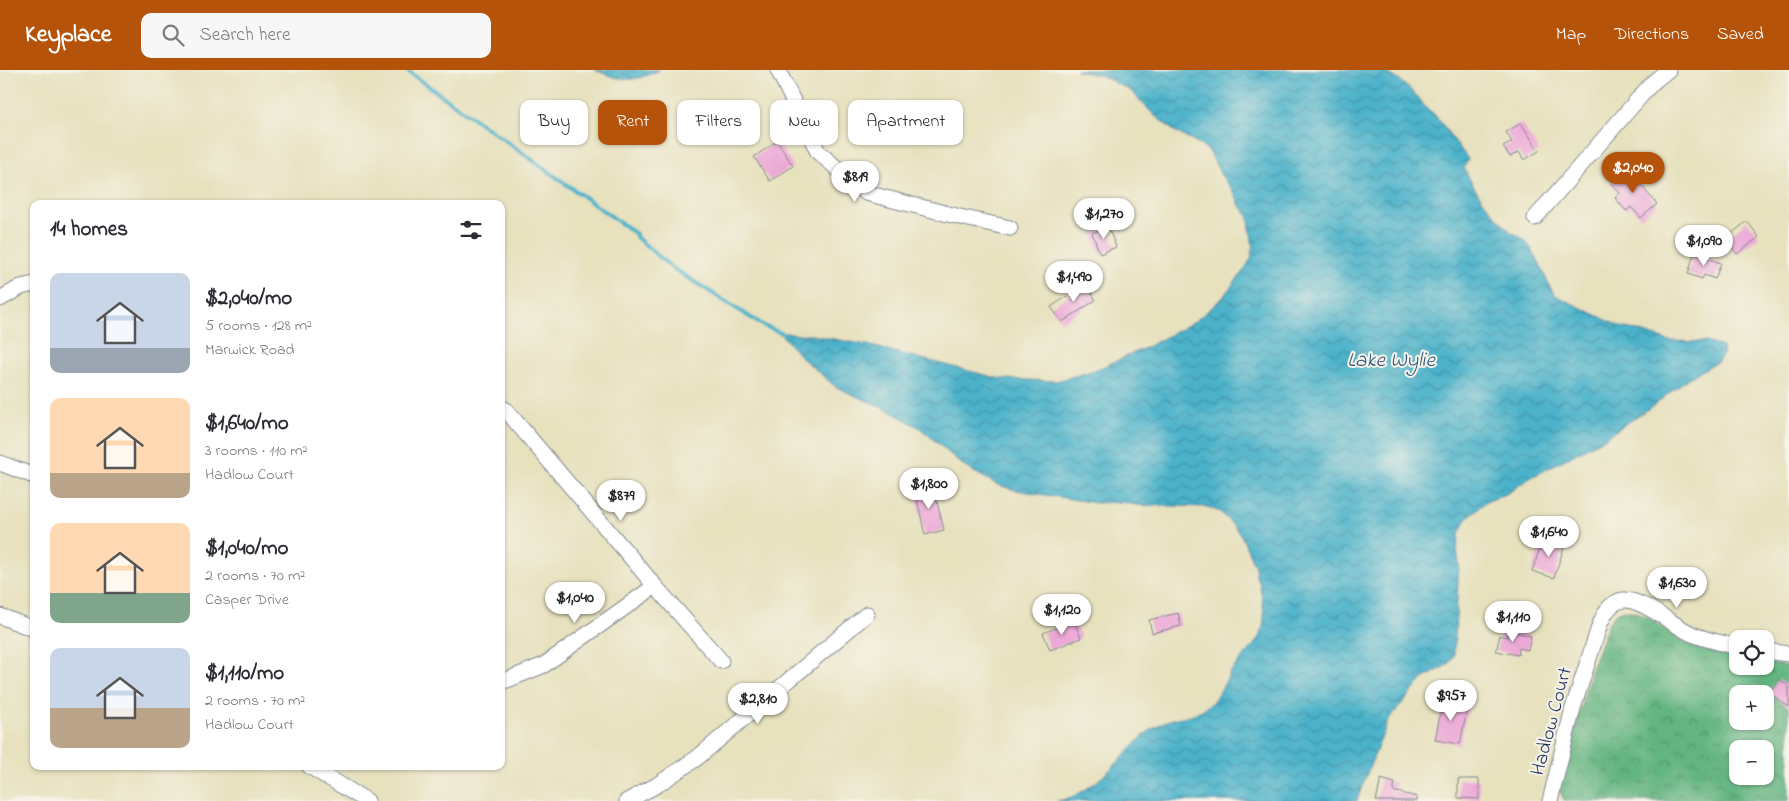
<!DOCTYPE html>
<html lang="en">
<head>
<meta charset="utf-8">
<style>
	:root { --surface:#fff; --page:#f7f7f7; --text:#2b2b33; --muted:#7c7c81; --accent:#b45309 }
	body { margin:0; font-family:"Indie Flower",sans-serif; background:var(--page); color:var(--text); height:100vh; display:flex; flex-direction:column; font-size:19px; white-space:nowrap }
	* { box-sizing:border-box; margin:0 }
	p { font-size:16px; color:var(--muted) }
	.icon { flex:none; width:28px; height:28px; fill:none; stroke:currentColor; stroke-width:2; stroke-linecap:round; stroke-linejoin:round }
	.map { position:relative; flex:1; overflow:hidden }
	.panel { position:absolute; left:30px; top:130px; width:475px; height:570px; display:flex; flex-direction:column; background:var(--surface); border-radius:10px; box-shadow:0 1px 4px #0004 }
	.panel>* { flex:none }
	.banner { position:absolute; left:520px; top:30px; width:475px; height:45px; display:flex; gap:10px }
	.tools { position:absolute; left:1729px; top:560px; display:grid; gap:10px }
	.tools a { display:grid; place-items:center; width:45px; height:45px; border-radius:10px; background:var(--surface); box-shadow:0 1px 4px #0004; font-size:25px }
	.price { position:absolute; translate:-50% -42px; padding:0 11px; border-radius:18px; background:#fff; color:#222; font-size:16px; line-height:32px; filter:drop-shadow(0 1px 2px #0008) }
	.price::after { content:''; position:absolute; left:50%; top:30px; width:15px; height:11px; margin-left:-8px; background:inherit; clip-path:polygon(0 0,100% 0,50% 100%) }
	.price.active { background:var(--accent); color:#fff }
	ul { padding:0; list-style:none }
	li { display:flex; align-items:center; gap:15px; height:125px; padding:0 20px }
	li span { display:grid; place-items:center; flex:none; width:140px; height:100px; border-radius:10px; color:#555 }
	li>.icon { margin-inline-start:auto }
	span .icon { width:60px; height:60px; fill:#fffc; stroke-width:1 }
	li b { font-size:21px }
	h2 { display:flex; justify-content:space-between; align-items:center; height:60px; padding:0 20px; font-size:21px }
	.tag { padding:0 18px; border-radius:10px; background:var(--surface); box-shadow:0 1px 4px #0004; font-size:18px; line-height:45px }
	.tag.active { background:var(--accent); color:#fff }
	header { display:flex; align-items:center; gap:30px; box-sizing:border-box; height:70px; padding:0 25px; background:var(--accent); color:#fff }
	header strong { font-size:24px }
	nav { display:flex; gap:28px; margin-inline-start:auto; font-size:18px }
	.search { width:350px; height:45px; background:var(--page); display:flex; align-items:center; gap:12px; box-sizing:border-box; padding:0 18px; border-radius:10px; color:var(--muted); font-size:19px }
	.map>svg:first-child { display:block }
	.forest { fill:url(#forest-crowns); stroke:#3e726f; fill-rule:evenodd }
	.water { fill:url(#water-waves); stroke:#347094 }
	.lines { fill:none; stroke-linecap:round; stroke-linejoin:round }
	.stream { stroke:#4cb2ca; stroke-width:4 }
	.building { fill:#eca8d7 }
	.minor-casing { stroke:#81888e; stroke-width:17 }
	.minor { stroke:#fff; stroke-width:15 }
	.labels { text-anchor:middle; stroke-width:4; stroke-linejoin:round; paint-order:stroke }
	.street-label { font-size:20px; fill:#1b2f5e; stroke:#f7f3e8 }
	.water-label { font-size:21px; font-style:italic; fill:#2a567e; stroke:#f7f3e8 }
</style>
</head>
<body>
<header>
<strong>Keyplace</strong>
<div class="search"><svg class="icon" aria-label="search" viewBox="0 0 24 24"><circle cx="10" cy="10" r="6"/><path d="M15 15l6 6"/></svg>Search here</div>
<nav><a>Map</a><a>Directions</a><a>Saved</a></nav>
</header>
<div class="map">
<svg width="1789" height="731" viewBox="0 0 1789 731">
	<defs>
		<pattern id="forest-crowns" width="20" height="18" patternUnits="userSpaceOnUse" patternTransform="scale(1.25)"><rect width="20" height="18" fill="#62b480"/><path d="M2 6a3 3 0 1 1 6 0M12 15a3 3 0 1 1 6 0" fill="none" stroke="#50936c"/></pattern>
		<pattern id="water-waves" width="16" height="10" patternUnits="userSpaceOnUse" patternTransform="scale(1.25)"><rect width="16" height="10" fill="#4cb2ca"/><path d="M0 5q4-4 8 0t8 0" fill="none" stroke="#3e91a7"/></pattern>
	</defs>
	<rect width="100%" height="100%" fill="#f7f3e8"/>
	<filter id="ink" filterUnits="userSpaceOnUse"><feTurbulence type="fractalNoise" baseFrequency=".02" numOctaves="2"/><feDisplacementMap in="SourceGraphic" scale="10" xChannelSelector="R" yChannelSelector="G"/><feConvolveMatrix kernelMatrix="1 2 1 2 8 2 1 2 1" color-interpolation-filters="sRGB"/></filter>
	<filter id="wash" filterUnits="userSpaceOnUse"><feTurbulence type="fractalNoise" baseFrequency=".0096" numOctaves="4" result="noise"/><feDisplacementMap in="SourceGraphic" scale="20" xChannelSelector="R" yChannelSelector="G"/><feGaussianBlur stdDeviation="1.12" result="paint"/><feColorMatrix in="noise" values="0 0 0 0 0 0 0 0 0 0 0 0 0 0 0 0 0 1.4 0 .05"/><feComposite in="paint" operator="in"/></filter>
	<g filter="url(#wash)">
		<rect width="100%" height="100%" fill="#e7e1be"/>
		<path class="forest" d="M 1623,540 C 1648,541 1661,560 1681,570 C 1699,579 1719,584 1737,588 L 1738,596 L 1765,596 L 1765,593 L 1789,596 L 1789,731 L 1565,731 L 1560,722 L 1560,715 L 1592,596 L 1609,552 L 1615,544 ZM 1738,624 L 1765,624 L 1765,651 L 1738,651 ZM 1738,679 L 1765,679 L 1765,706 L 1738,706 Z"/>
		<path class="water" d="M 595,0 L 660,0 C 630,13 625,12 595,0 Z
			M 1076,0 L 1383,0 L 1399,10 L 1414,23 L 1422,34 L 1435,45 L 1468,89 L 1464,98 C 1476,124 1492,143 1512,163 C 1534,168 1543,208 1555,225 L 1621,257 L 1635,260 L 1669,271 L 1706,272 L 1722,277 L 1723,285 L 1718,291 L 1687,309 L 1653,336 L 1603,369 L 1530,408 L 1506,424 L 1486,432 L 1469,446 L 1460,461 L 1457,479 L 1459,494 L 1454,584 L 1449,594 L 1423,609 L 1389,649 L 1362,716 L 1357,731 L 1057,731 C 1091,725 1115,694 1138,671 C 1146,663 1159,653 1170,650 C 1178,647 1188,647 1196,643 C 1200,641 1205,638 1209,635 C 1219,627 1225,611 1232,600 C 1242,587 1256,577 1262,560 C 1267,545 1261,527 1259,511 L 1256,507 L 1255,497 L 1241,465 L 1232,454 L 1220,442 L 1208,437 L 1135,435 L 1122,432 L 1096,433 L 1015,420 L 998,415 L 965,397 L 920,358 L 892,342 L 836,317 L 802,288 L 779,262 L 800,265 L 812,265 L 867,275 L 1001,309 L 1057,311 L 1098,299 L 1145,278 L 1194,252 L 1212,237 L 1223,227 L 1244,200 L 1251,189 L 1253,176 L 1248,145 L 1239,134 L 1234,122 L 1221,105 L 1210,83 L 1205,78 L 1174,61 L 1154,45 L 1131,21 L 1102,6 Z"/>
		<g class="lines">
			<path class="stream" d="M 406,0 L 636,164 L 636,167 L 671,197 L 764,256 L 786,265"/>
		</g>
		<g id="blocks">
			<path class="building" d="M 1521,53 L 1539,81 L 1524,90 L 1519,82 L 1510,87 L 1503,77 L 1512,72 L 1506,62 Z
				M 777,71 L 793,96 L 770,111 L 754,87 Z
				M 1627,99 L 1657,134 L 1641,148 L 1631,137 L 1626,141 L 1615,128 L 1620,123 L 1611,113 Z
				M 1747,151 L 1759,167 L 1737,184 L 1725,169 Z
				M 1108,157 L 1116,177 L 1100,184 L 1092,163 Z
				M 1694,184 L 1721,193 L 1715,209 L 1704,205 L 1702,209 L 1688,204 Z
				M 1085,214 L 1096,230 L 1062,252 L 1051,237 Z
				M 933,416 L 944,460 L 925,465 L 915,420 Z
				M 1544,467 L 1565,474 L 1554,508 L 1532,501 Z
				M 1178,543 L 1181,556 L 1152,563 L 1149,550 Z
				M 1074,551 L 1081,568 L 1050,580 L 1043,563 Z
				M 1509,561 L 1531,566 L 1528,580 L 1519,578 L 1518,585 L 1496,581 L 1500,565 L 1507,567 Z
				M 1779,609 L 1789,616 L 1789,637 L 1769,623 Z
				M 1443,630 L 1468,635 L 1460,674 L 1435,670 Z
				M 1381,709 L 1395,713 L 1393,721 L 1417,727 L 1417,731 L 1376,731 Z
				M 1458,709 L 1479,709 L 1479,729 L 1458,728 Z"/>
		</g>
	</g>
	<g filter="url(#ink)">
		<use href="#blocks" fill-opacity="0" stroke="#81888e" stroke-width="1"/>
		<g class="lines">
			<defs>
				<path id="minor" d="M 778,0 L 818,82 L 866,123 L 960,147 L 1010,158
					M 1535,148 L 1652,13 L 1668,0
					M 0,229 L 21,217 L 34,214
					M 501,337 L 506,340 L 655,516 L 721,591
					M 0,393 L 34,406
					M 0,546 L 34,559
					M 1765,581 L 1789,584
					M 501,611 L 507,610 L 544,595 L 655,516
					M 309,696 L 367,731
					M 627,731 L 657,715 L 697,688 L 867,544
					M 1550,731 L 1573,638 L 1600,554 C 1604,544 1610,532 1623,530 C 1641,528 1674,556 1692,564 C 1706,570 1722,573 1738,577"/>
			</defs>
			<use href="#minor" class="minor-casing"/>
			<use href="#minor" class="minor"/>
		</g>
	</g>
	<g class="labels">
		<g class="street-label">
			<text transform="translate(1550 651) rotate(-75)" y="7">Hadlow Court</text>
		</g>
		<g class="water-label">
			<text x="1391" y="296">Lake Wylie</text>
		</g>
	</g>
</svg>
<div class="tools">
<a><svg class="icon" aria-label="locate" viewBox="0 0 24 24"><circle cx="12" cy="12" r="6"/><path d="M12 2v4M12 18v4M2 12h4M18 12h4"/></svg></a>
<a>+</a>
<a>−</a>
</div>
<b class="price active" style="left:1633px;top:124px">$2,040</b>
<b class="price" style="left:855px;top:133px">$819</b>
<b class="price" style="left:1104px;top:170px">$1,270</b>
<b class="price" style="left:1704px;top:197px">$1,090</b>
<b class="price" style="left:1074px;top:233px">$1,490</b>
<b class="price" style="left:929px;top:440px">$1,800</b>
<b class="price" style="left:621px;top:452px">$879</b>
<b class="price" style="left:1549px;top:488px">$1,640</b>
<b class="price" style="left:1677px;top:539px">$1,630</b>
<b class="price" style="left:575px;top:554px">$1,040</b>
<b class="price" style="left:1062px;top:566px">$1,120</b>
<b class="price" style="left:1513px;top:573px">$1,110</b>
<b class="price" style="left:1451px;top:652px">$957</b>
<b class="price" style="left:758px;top:655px">$2,810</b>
<div class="banner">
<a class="tag">Buy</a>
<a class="tag active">Rent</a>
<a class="tag">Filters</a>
<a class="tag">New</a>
<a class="tag">Apartment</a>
</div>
<section class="panel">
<h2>14 homes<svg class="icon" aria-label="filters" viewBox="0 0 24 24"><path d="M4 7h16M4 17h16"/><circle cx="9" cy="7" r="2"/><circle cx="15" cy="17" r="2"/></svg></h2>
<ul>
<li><span style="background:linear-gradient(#c9d6e8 75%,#9aa5b1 0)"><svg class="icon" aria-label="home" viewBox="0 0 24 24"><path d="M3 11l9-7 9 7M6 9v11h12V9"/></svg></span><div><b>$2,040/mo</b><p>5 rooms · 128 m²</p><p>Marwick Road</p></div></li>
<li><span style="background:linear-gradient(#ffd9b3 75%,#b9a48a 0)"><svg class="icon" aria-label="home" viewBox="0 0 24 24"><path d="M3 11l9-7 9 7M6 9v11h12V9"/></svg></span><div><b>$1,640/mo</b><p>3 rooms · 110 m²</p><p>Hadlow Court</p></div></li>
<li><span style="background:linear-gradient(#ffd9b3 70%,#7fa58c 0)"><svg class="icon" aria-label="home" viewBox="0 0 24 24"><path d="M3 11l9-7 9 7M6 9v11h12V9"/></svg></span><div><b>$1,040/mo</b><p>2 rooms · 70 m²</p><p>Casper Drive</p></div></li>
<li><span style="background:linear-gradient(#c9d6e8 60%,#b9a48a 0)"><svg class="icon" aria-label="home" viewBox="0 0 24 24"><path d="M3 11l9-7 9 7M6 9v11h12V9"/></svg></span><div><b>$1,110/mo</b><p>2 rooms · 70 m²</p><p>Hadlow Court</p></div></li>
</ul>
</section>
</div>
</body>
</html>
